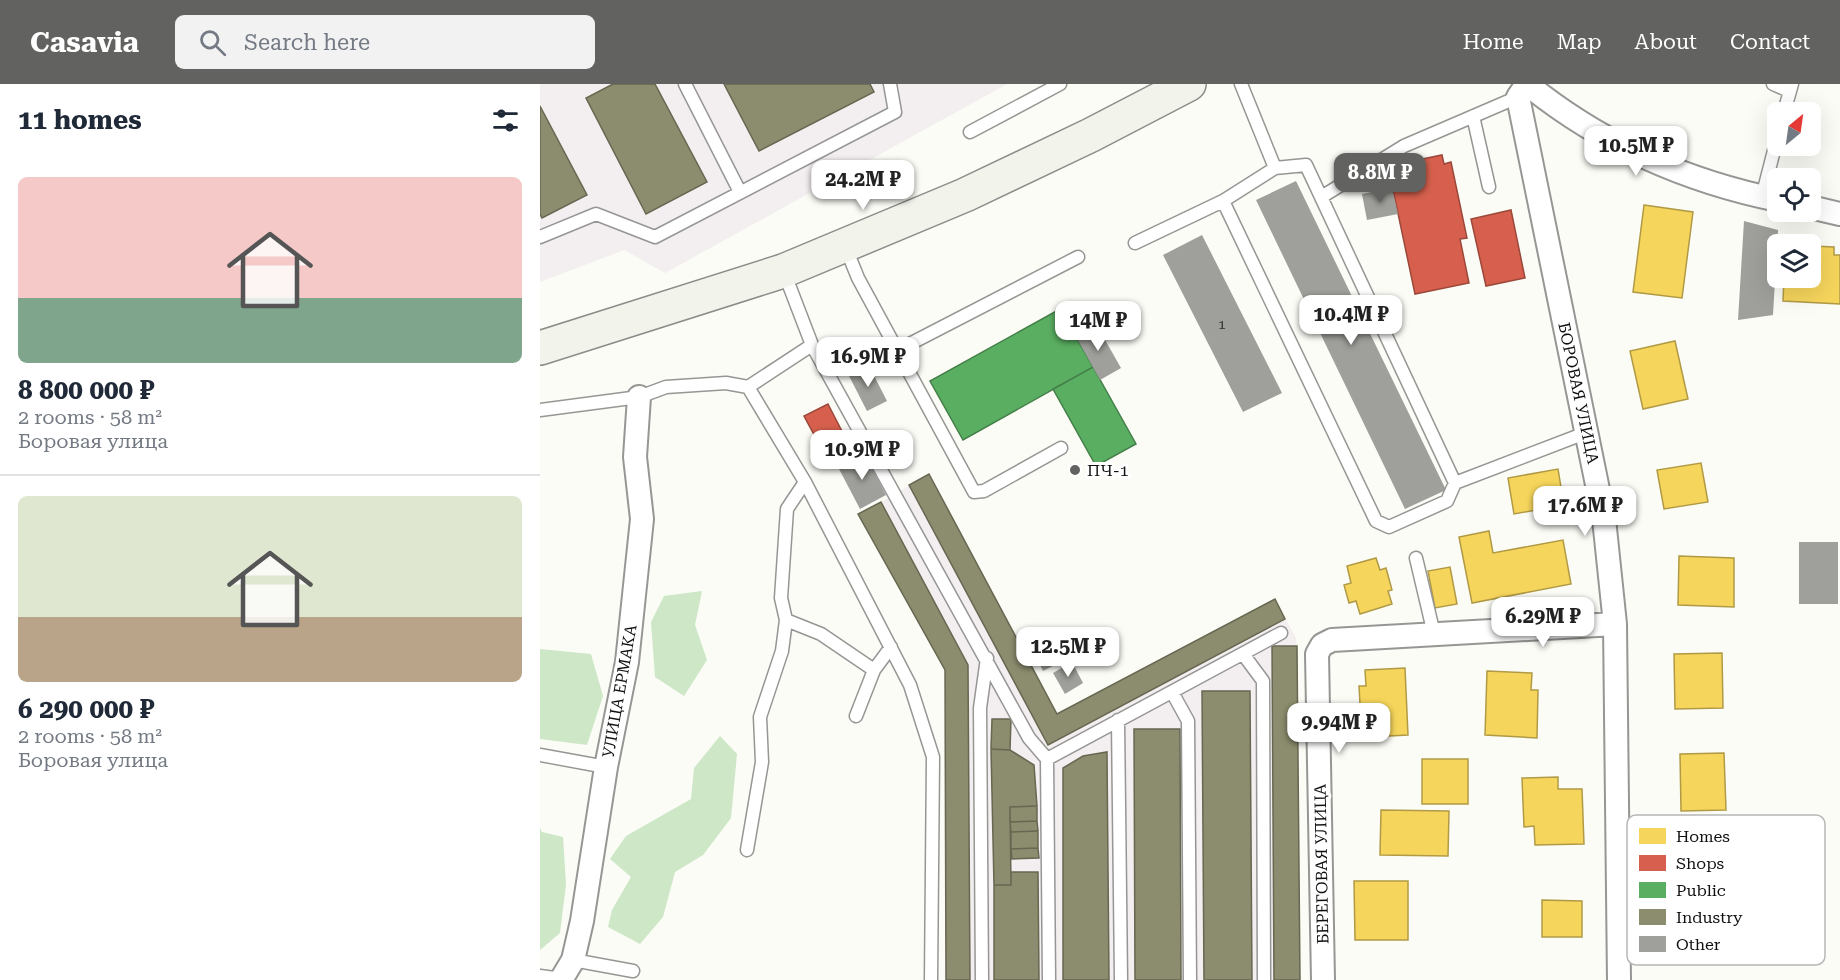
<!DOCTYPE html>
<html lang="en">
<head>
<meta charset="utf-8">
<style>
	:root { --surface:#fff; --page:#f2f2f3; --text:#1f2937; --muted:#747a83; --line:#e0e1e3; --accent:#626360 }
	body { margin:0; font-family:"Roboto Serif",serif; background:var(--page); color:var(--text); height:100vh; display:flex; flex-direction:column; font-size:22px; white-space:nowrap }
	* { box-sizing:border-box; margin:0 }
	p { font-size:20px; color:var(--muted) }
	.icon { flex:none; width:33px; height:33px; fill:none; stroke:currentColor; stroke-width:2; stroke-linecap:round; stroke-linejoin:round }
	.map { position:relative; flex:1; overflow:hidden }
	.side { display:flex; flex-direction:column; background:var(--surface); width:540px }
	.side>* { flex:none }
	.needle { width:39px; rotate:29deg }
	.fabs { position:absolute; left:1227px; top:18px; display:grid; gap:12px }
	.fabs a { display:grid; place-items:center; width:54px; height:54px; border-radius:9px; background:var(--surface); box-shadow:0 6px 24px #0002; font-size:30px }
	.price { position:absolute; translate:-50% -51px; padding:0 14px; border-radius:12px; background:#fff; color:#222; font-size:20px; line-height:39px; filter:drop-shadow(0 2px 3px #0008) }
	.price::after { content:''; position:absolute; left:50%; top:36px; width:18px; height:14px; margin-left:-9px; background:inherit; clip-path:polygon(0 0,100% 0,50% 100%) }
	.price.on { background:var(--accent); color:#fff }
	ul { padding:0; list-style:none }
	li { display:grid; align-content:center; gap:12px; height:318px; padding:0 18px }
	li+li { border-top:2px solid var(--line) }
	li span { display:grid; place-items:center; height:186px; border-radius:9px; color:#555 }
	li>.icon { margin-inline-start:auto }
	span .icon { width:108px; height:108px; fill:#fffc; stroke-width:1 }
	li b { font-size:26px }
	h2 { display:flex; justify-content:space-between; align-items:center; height:72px; padding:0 18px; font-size:26px }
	header { display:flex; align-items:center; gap:36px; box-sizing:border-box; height:84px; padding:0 30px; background:var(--accent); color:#fff }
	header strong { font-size:28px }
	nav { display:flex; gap:33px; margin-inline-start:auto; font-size:21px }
	.search { width:420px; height:54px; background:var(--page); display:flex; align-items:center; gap:15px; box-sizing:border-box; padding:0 21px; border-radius:9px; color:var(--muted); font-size:22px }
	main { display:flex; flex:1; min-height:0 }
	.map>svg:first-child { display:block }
	.industrial { fill:#f3eff0 }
	.forest { fill:#cde7c7 }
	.homes { fill:#f6d55c; stroke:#b19a45; stroke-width:1.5 }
	.shops { fill:#d6604d; stroke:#9b483b; stroke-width:1.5 }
	.public { fill:#5aae61; stroke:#447f49; stroke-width:1.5 }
	.industry { fill:#8c8c6e; stroke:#676752; stroke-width:1.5 }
	.building { fill:#9f9f9b }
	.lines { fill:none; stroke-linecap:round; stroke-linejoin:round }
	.lane-casing { stroke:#969694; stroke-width:15 }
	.street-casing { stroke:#969694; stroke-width:26 }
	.secondary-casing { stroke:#8c8d8a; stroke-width:36 }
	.lane { stroke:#fefffe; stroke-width:12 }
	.street { stroke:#fefffe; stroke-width:22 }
	.secondary { stroke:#f2f4ec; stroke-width:33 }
	.poi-dot { fill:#626360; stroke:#fff; stroke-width:2 }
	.labels { text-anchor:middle; stroke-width:6; stroke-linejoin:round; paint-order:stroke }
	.number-label { font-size:14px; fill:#343433 }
	.street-label { font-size:16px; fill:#101010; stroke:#fff }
	.poi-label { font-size:16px; fill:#101010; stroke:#fff; text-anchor:start }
	.key { fill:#fff; stroke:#b7b7b7; stroke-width:1.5 }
	.key-label { font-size:16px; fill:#101010 }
</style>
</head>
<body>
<header>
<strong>Casavia</strong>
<div class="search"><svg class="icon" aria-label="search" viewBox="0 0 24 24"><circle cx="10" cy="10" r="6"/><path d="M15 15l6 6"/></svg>Search here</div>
<nav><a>Home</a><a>Map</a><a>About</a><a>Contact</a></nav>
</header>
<main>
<section class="side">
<h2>11 homes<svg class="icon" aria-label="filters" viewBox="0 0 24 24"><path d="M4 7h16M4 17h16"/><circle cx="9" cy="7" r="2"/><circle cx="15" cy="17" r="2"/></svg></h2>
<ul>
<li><span style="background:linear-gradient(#f6c9c9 65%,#7fa58c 0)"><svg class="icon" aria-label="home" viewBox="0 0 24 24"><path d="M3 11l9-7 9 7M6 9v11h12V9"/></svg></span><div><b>8 800 000 ₽</b><p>2 rooms · 58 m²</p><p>Боровая улица</p></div></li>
<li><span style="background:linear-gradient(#dfe7d0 65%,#b9a48a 0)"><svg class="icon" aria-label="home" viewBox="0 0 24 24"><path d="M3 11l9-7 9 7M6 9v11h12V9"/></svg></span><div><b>6 290 000 ₽</b><p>2 rooms · 58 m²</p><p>Боровая улица</p></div></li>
</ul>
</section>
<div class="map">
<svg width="1300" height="896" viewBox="0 0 1300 896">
	<rect width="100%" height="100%" fill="#fbfcf6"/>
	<path class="industrial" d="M 0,0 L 467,0 L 125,189 L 84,166 L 0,198 Z
		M 389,390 L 517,630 L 735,515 L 756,554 L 757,562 L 760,896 L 406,896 L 405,586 L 341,418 Z"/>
	<path class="forest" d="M 162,507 L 155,541 L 167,576 L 144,612 L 115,593 L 111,538 L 124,512 Z
		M 0,565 L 51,570 L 63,612 L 47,661 L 0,655 Z
		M 180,652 L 197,670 L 191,734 L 163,771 L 135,788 L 123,833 L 100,860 L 68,843 L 72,826 L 91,793 L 70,775 L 86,752 L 151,715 L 154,684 Z
		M 0,744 L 2,748 L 23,753 L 26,801 L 20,849 L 0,866 Z"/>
	<path class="homes" d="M 1104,121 L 1153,128 L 1142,214 L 1093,208 Z
		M 1272,162 L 1294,163 L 1294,171 L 1300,171 L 1300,220 L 1243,217 L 1244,194 L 1270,194 Z
		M 1135,257 L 1148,315 L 1103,325 L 1090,267 Z
		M 1161,379 L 1168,418 L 1124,425 L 1117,386 Z
		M 1018,385 L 1024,421 L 974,430 L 968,394 Z
		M 949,447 L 953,469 L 1023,456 L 1031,500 L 932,519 L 919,453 Z
		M 1139,472 L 1194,474 L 1194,523 L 1138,521 Z
		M 836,474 L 840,486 L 846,484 L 852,506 L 848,507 L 852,520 L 820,530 L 816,517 L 809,519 L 804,501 L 811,499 L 807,482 Z
		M 910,483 L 917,520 L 895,524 L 888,487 Z
		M 1182,569 L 1183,624 L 1135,625 L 1134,570 Z
		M 865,584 L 868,651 L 829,653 L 828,638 L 821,638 L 819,602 L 826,602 L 825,586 Z
		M 947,587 L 992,589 L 991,606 L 998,606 L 997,654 L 945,651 Z
		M 1184,669 L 1186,726 L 1141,727 L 1140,670 Z
		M 882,675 L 928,675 L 928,720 L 882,720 Z
		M 1018,693 L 1018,705 L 1042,705 L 1044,760 L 995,761 L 994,742 L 984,743 L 982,694 Z
		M 841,726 L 909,727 L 908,772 L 840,771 Z
		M 814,797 L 868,797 L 868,856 L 815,856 Z
		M 1002,816 L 1042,817 L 1042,853 L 1002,853 Z"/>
	<path class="shops" d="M 902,71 L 904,80 L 911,78 L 927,154 L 920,155 L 929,199 L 875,210 L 848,82 Z
		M 971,126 L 985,194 L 946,202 L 931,135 Z
		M 288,320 L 308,359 L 285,371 L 264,332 Z"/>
	<path class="public" d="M 520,225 L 553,283 L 423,356 L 390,297 Z
		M 553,283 L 596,360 L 556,382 L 513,305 Z"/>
	<path class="industry" d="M 73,0 L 115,0 L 167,98 L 106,130 L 46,14 Z
		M 184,0 L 330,0 L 334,8 L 219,67 Z
		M 0,22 L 47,111 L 2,134 L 0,130 Z
		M 389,390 L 517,630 L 735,515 L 745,535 L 508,661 L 369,401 Z
		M 341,418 L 428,581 L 430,896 L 406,896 L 405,586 L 318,430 Z
		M 732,562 L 757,562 L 760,896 L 734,896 Z
		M 662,607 L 710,607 L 712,896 L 664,896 Z
		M 452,635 L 471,635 L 470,666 L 451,665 Z
		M 594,645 L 640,645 L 641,896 L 595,896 Z
		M 451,665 L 470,666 L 494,681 L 497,722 L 470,723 L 471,801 L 454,801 Z
		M 567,668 L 569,896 L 523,896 L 523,684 L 543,672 Z
		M 497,722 L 497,737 L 470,738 L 470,723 Z
		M 497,737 L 498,747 L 471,748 L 470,738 Z
		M 498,747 L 498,764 L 471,765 L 471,748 Z
		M 498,764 L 499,774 L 472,775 L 471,765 Z
		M 471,788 L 498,788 L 499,896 L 454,896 L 454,801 L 471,801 Z"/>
	<path class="building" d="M 756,97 L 906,406 L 865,425 L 716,116 Z
		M 852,104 L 858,130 L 827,136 L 822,110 Z
		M 1204,137 L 1238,146 L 1233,231 L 1198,236 Z
		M 662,151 L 742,309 L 703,328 L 623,171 Z
		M 556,240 L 581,284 L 560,296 L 535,251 Z
		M 328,280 L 347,317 L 327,327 L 308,290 Z
		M 324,369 L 346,411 L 320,425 L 298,383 Z
		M 1259,458 L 1298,458 L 1298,520 L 1259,520 Z
		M 496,543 L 515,581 L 503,587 L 484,549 Z
		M 532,578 L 543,599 L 525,610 L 513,589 Z"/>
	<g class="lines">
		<defs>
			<path id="lane" d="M 145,0 L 200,108
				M 1233,0 L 1249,7
				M 1244,28 L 1252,0
				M 933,32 L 949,103
				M 430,48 L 520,0
				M 735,84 L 766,81 L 915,399
				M 783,112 L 864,62 L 978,13
				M 1222,113 L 1238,51
				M 683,117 L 836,437 L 849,443 L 907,417 L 915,399 L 1048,348
				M 0,153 L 56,130 L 115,153 L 355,28 L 350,0
				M 595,159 L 683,117 L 735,84 L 701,0
				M 305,162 L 318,194 L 434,408 L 444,407 L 521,364
				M 244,188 L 272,261 L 489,654 L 507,675 L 741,549
				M 358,266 L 538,173
				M 208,303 L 265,398 L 370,601 L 393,673 L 391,896
				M 0,326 L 99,313 L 126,303 L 186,299 L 208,303 L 272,261
				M 876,474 L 894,550
				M 246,536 L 281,550 L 334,586
				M 703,570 L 723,597 L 724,896
				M 632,608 L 648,637 L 650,896
				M 316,632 L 334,586 L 351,563
				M 578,636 L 581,896
				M 0,671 L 66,683
				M 507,675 L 509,896
				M 207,766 L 222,678 L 220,633 L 242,567 L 246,536 L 241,514 L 247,425 L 265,398
				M 33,876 L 93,887
				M 0,892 L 22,895
				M 442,896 L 440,624 L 447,574"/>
			<path id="street" d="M 987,0 L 978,13 L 1064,435 L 1075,540 L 1079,896
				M 987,0 C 1061,60 1145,97 1238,116
				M 1270,123 L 1300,130
				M 21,896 L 33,876 L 42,837 L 66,683 L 87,578 L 102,435 L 95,373 L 99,313
				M 783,896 L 777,570 L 782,561 L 792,556 L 1075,540"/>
			<path id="secondary" d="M 0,264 L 243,187 L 425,111 L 551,51 L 649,0"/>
		</defs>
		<use href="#lane" class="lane-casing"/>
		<use href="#street" class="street-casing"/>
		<use href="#secondary" class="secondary-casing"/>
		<use href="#lane" class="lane"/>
		<use href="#street" class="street"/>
		<use href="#secondary" class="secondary"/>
	</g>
	<circle class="poi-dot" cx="535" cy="386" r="6"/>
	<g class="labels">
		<g class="number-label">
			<text x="682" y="245">1</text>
		</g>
		<g class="street-label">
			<text transform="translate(1039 309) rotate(78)" y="6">БОРОВАЯ УЛИЦА</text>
			<text transform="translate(79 607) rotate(-80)" y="6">УЛИЦА ЕРМАКА</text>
			<text transform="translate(781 780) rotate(-91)" y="6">БЕРЕГОВАЯ УЛИЦА</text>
		</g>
		<g class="poi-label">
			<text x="547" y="392">ПЧ-1</text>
		</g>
	</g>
	<rect x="1087" y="731" width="198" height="150" rx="9" class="key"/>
	<rect x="1099" y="744" width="27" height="16" fill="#f6d55c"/>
	<rect x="1099" y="771" width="27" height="16" fill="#d6604d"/>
	<rect x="1099" y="798" width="27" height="16" fill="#5aae61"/>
	<rect x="1099" y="825" width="27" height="16" fill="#8c8c6e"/>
	<rect x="1099" y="852" width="27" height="16" fill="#9f9f9b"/>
	<g class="key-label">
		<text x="1136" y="758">Homes</text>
		<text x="1136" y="785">Shops</text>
		<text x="1136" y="812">Public</text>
		<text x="1136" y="839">Industry</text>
		<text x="1136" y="866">Other</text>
	</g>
</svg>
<div class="fabs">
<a><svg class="needle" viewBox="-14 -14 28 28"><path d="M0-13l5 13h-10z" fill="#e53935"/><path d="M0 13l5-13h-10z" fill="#747a83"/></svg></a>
<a><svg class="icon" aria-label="locate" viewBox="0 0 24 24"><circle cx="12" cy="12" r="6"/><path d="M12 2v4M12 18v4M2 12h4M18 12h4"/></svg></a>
<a><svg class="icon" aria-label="layers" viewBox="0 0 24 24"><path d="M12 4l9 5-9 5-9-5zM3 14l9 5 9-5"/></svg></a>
</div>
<b class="price" style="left:1096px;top:93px">10.5M ₽</b>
<b class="price on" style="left:840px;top:120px">8.8M ₽</b>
<b class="price" style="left:323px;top:127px">24.2M ₽</b>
<b class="price" style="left:811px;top:262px">10.4M ₽</b>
<b class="price" style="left:558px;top:268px">14M ₽</b>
<b class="price" style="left:328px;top:304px">16.9M ₽</b>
<b class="price" style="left:322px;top:397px">10.9M ₽</b>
<b class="price" style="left:1045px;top:453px">17.6M ₽</b>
<b class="price" style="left:1003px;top:564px">6.29M ₽</b>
<b class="price" style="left:528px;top:594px">12.5M ₽</b>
<b class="price" style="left:799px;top:670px">9.94M ₽</b>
</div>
</main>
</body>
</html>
